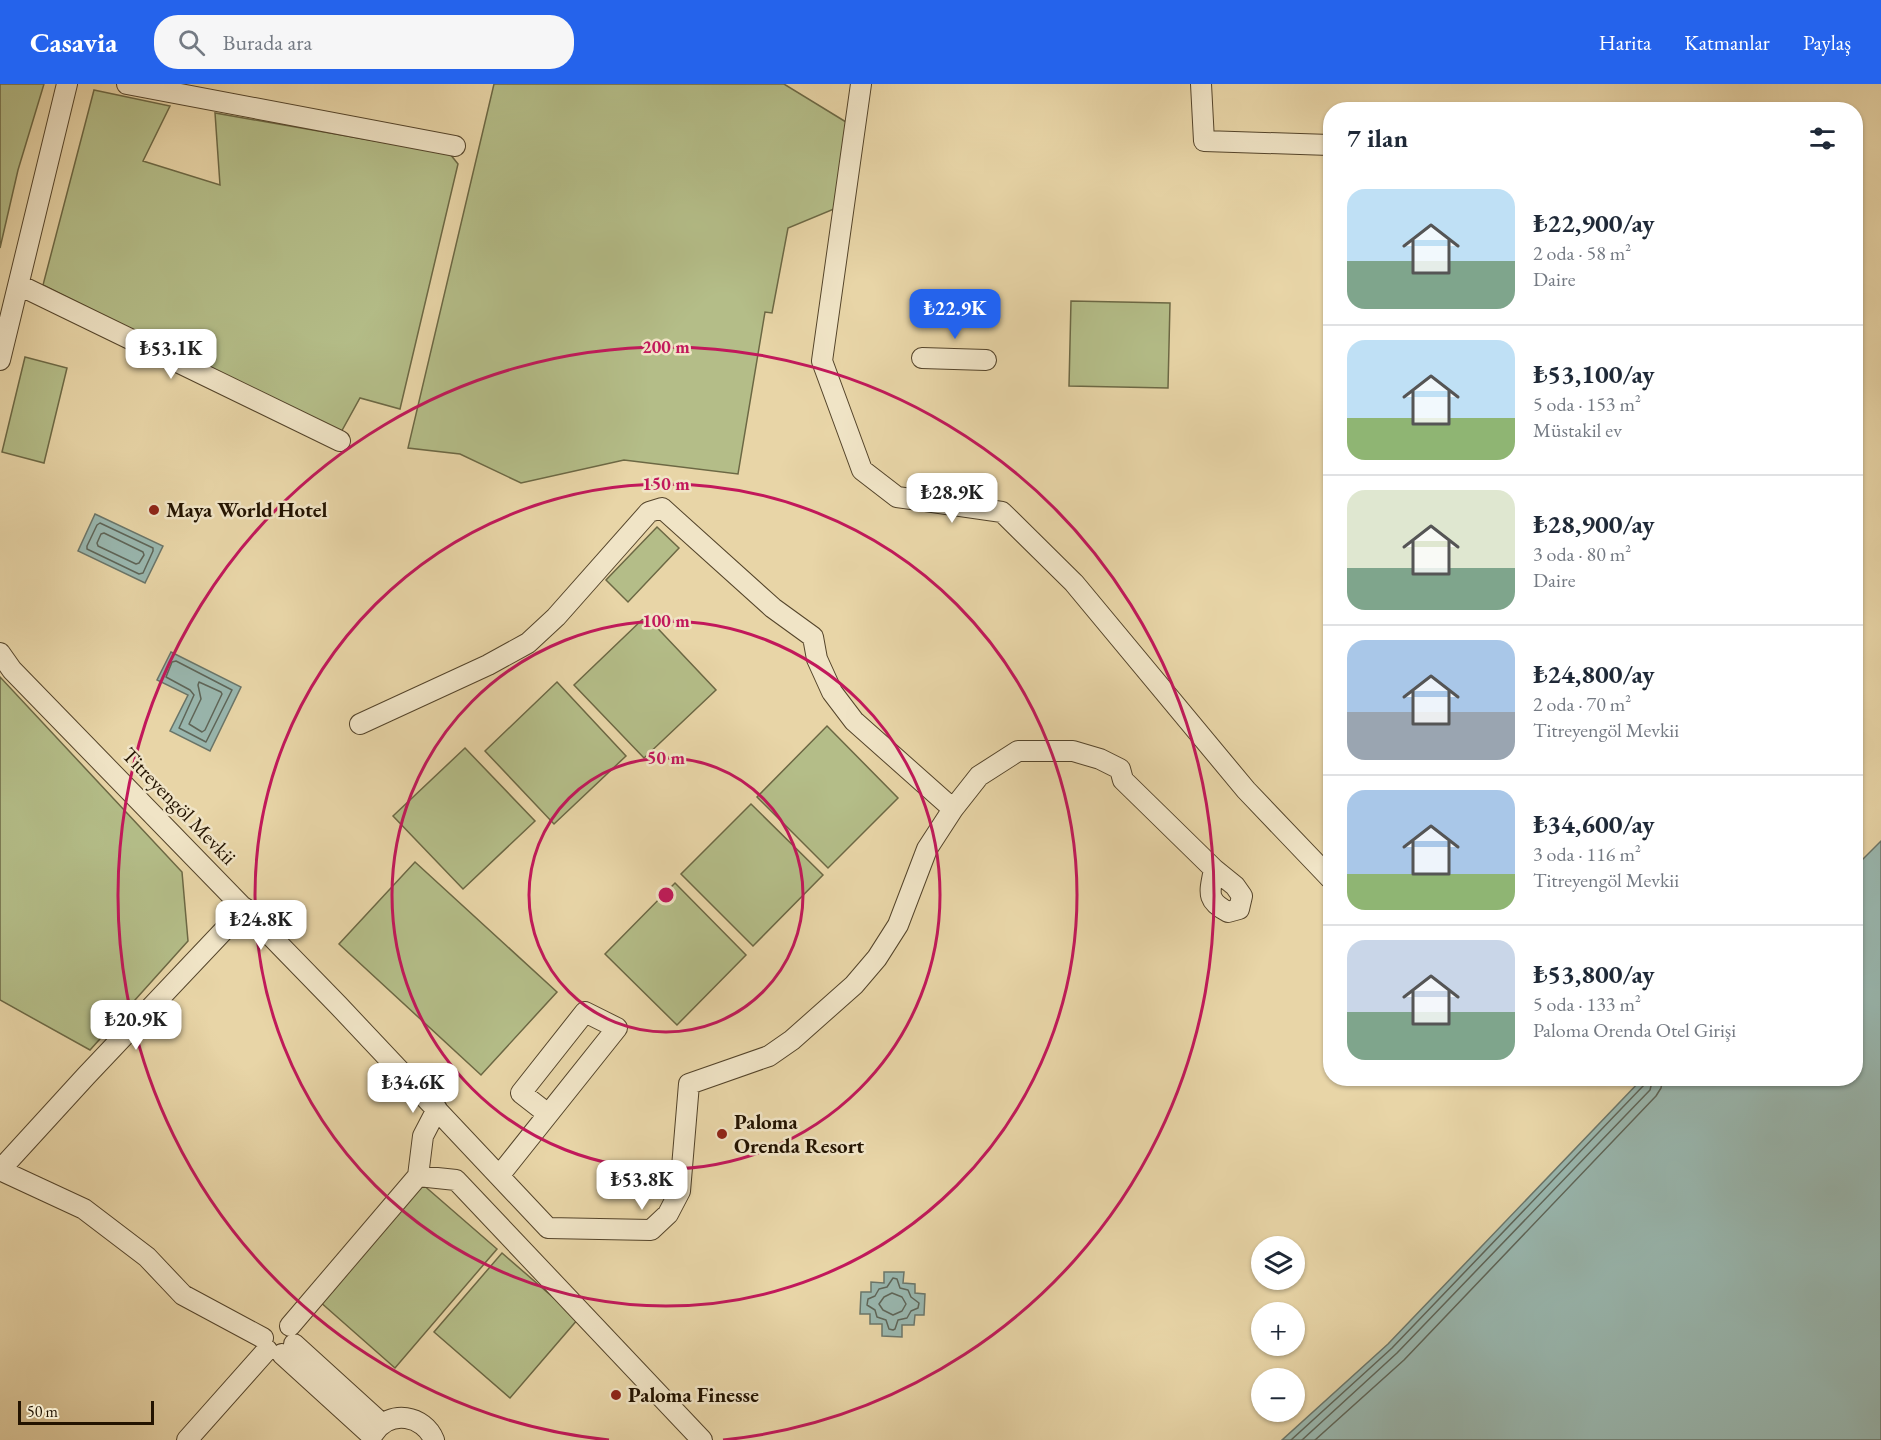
<!DOCTYPE html>
<html lang="tr">
<head>
<meta charset="utf-8">
<style>
	:root { --surface:#fff; --page:#f6f6f7; --text:#1f2937; --muted:#747a83; --line:#e0e1e3; --accent:#2563eb }
	body { margin:0; font-family:"EB Garamond",serif; background:var(--page); color:var(--text); height:100vh; display:flex; flex-direction:column; font-size:22px; white-space:nowrap }
	* { box-sizing:border-box; margin:0 }
	p { font-size:20px; color:var(--muted) }
	.icon { flex:none; width:33px; height:33px; fill:none; stroke:currentColor; stroke-width:2; stroke-linecap:round; stroke-linejoin:round }
	.map { position:relative; flex:1; overflow:hidden }
	.sheet { position:absolute; left:1323px; top:18px; width:540px; height:984px; display:flex; flex-direction:column; background:var(--surface); border-radius:24px; box-shadow:0 2px 4px #0004 }
	.sheet>* { flex:none }
	.controls { position:absolute; left:1251px; top:1152px; display:grid; gap:12px }
	.controls a { display:grid; place-items:center; width:54px; height:54px; border-radius:50%; background:var(--surface); box-shadow:0 2px 4px #0004; font-size:30px }
	.scale { position:absolute; left:18px; bottom:15px; width:136px; box-sizing:border-box; padding-left:6px; border:3px solid #231300; border-top:0; font-size:16px; line-height:21px; white-space:nowrap; color:#231300; -webkit-text-stroke:4px #f0e4c6; paint-order:stroke }
	.price { position:absolute; translate:-50% -51px; padding:0 14px; border-radius:12px; background:#fff; color:#222; font-size:20px; line-height:39px; filter:drop-shadow(0 2px 3px #0008) }
	.price::after { content:''; position:absolute; left:50%; top:36px; width:18px; height:14px; margin-left:-9px; background:inherit; clip-path:polygon(0 0,100% 0,50% 100%) }
	.price.selected { background:var(--accent); color:#fff }
	ul { padding:0; list-style:none }
	li { display:flex; align-items:center; gap:18px; height:150px; padding:0 24px }
	li+li { border-top:2px solid var(--line) }
	li span { display:grid; place-items:center; flex:none; width:168px; height:120px; border-radius:18px; color:#555 }
	li>.icon { margin-inline-start:auto }
	span .icon { width:72px; height:72px; fill:#fffc; stroke-width:1 }
	li b { font-size:26px }
	h2 { display:flex; justify-content:space-between; align-items:center; height:72px; padding:0 24px; font-size:26px }
	header { display:flex; align-items:center; gap:36px; box-sizing:border-box; height:84px; padding:0 30px; background:var(--accent); color:#fff }
	header strong { font-size:28px }
	nav { display:flex; gap:33px; margin-inline-start:auto; font-size:21px }
	.search { width:420px; height:54px; background:var(--page); display:flex; align-items:center; gap:15px; box-sizing:border-box; padding:0 21px; border-radius:24px; color:var(--muted); font-size:22px }
	.map>svg:first-child { display:block }
	.green { fill:#b4bd88; stroke:#6c6844; stroke-width:1.5 }
	.water { fill:#99b7af; stroke:#6a7569; stroke-width:1.5 }
	.lines { fill:none; stroke-linecap:round; stroke-linejoin:round }
	.shore { stroke:#5e6558; stroke-width:1.5 }
	.minor-casing { stroke:#54442a; stroke-width:22 }
	.minor { stroke:#f0e4c6; stroke-width:20 }
	.ring { fill:none; stroke:#c2185b; stroke-width:3 }
	.poi-dot { fill:#8f2418; stroke:#f0e4c6; stroke-width:2 }
	.labels { text-anchor:middle; stroke-width:5; stroke-linejoin:round; paint-order:stroke }
	.poi-label { font-size:21px; font-weight:bold; fill:#231300; stroke:#f0e4c6; text-anchor:start }
	.street-label { font-size:21px; fill:#231300; stroke:#f0e4c6 }
	.centre { fill:#c2185b; stroke:#f0e4c6; stroke-width:3 }
	.ring-label { font-size:18px; text-anchor:middle; font-weight:bold; fill:#c2185b; stroke:#f0e4c6; stroke-width:5; stroke-linejoin:round; paint-order:stroke }
</style>
</head>
<body>
<header>
<strong>Casavia</strong>
<div class="search"><svg class="icon" aria-label="search" viewBox="0 0 24 24"><circle cx="10" cy="10" r="6"/><path d="M15 15l6 6"/></svg>Burada ara</div>
<nav><a>Harita</a><a>Katmanlar</a><a>Paylaş</a></nav>
</header>
<div class="map">
<svg width="1881" height="1356" viewBox="0 0 1881 1356">
	<rect width="100%" height="100%" fill="#e8d5a7"/>
	<filter id="stains"><feTurbulence type="fractalNoise" baseFrequency=".00333" numOctaves="4"/><feColorMatrix values="0 0 0 0 .2 0 0 0 0 .09 0 0 0 0 .02 0 0 0 .5 -.17"/></filter>
	<radialGradient id="worn" r=".72"><stop offset=".6" stop-color="#630" stop-opacity="0"/><stop offset="1" stop-color="#630" stop-opacity=".3"/></radialGradient>
	<path class="green" d="M 0,0 L 44,0 L 18,86 L 0,164 Z
		M 494,0 L 784,0 L 846,38 L 834,125 L 788,144 L 772,229 L 765,228 L 738,390 L 624,376 L 521,399 L 460,370 L 408,364 Z
		M 94,6 L 170,22 L 143,77 L 220,101 L 215,29 L 450,70 L 458,80 L 400,325 L 360,314 L 340,350 L 43,201 Z
		M 1071,217 L 1170,219 L 1168,304 L 1069,302 Z
		M 25,273 L 67,284 L 44,379 L 2,368 Z
		M 657,443 L 679,464 L 628,518 L 606,496 Z
		M 646,532 L 716,606 L 644,674 L 574,601 Z
		M 0,593 L 182,788 L 188,857 L 90,966 L 0,916 Z
		M 557,598 L 626,672 L 554,740 L 485,667 Z
		M 827,642 L 898,714 L 828,784 L 757,713 Z
		M 465,664 L 535,737 L 463,805 L 393,732 Z
		M 751,720 L 823,791 L 753,862 L 681,790 Z
		M 415,778 L 557,908 L 481,991 L 339,860 Z
		M 675,799 L 746,871 L 677,941 L 605,870 Z
		M 421,1099 L 497,1165 L 395,1284 L 319,1217 Z
		M 502,1169 L 578,1235 L 510,1314 L 434,1248 Z"/>
	<path class="water" d="M 95,430 L 163,462 L 145,499 L 78,467 Z
		M 171,568 L 241,603 L 210,667 L 170,647 L 188,611 L 157,596 Z
		M 1881,757 L 1881,1356 L 1282,1356 L 1388,1260 L 1642,995 L 1856,994 L 1856,782 Z
		M 884,1188 L 904,1188 L 903,1199 L 915,1200 L 915,1209 L 925,1210 L 924,1231 L 915,1231 L 914,1241 L 902,1241 L 902,1253 L 882,1252 L 882,1240 L 870,1240 L 870,1230 L 860,1230 L 861,1208 L 871,1208 L 871,1198 L 884,1199 Z"/>
	<g class="lines">
		<path class="shore" d="M 100,439 L 153,464 L 153,467 L 143,489 L 139,490 L 87,465 L 87,462 L 97,441 Z
			M 104,449 L 143,468 L 144,471 L 139,479 L 136,480 L 98,462 L 97,459 L 101,450 Z
			M 176,577 L 232,606 L 206,658 L 179,644 L 194,611 L 190,606 L 166,593 L 172,578 Z
			M 199,598 L 221,608 L 222,610 L 205,646 L 202,648 L 189,640 L 201,615 L 198,601 Z
			M 893,1194 L 897,1195 L 900,1204 L 908,1206 L 911,1213 L 919,1219 L 918,1224 L 911,1227 L 907,1234 L 898,1236 L 895,1245 L 893,1246 L 889,1245 L 886,1236 L 877,1233 L 875,1226 L 867,1221 L 868,1215 L 875,1212 L 879,1205 L 887,1203 Z
			M 892,1209 L 902,1213 L 906,1220 L 902,1227 L 893,1231 L 883,1226 L 879,1220 L 884,1213 Z
			M 1291,1356 L 1392,1264 L 1644,1001 L 1646,994
			M 1302,1356 L 1397,1269 L 1650,1006 L 1653,994
			M 1315,1356 L 1404,1276 L 1656,1012 L 1661,1004 L 1663,994"/>
		<defs>
			<path id="minor" d="M 127,0 L 455,62
				M 861,0 L 822,277 L 862,386 L 897,413 L 1002,428 L 1074,499 L 1246,706 L 1330,794
				M 1201,0 L 1204,57 L 1330,61
				M 19,201 L 340,357
				M 922,274 L 986,276
				M 0,276 L 67,0
				M 0,569 L 12,586 L 338,921 L 548,1144 L 651,1146 L 668,1130 L 680,1107 L 689,1000 L 769,972 L 792,956 L 854,901 L 877,874 L 898,841 L 927,765 L 953,725 L 979,692 L 1018,667 L 1073,667 L 1100,675 L 1120,685 L 1123,696 L 1214,785 L 1235,802 L 1242,812 L 1239,825 L 1228,828 C 1205,816 1210,808 1214,785
				M 360,640 L 488,581 L 528,559 L 556,533 L 649,428 L 662,424 L 773,524 L 813,553 L 817,575 L 832,608 L 854,637 L 953,725
				M 0,1086 L 86,992 L 245,824
				M 0,1086 L 84,1125 L 147,1173 L 183,1211 L 263,1254
				M 418,1092 L 456,1096 L 702,1356
				M 499,1092 L 617,944 L 585,928 L 521,1009 L 548,1030
				M 290,1242 L 418,1092 L 423,1052 L 437,1025
				M 294,1260 L 382,1340
				M 282,1270 L 372,1352
				M 374,1349 C 390,1325 424,1331 434,1356
				M 187,1356 L 267,1266"/>
		</defs>
		<use href="#minor" class="minor-casing"/>
		<use href="#minor" class="minor"/>
	</g>
	<g class="ring">
		<circle cx="666" cy="811" r="137"/>
		<circle cx="666" cy="811" r="274"/>
		<circle cx="666" cy="811" r="411"/>
		<path d="M609 1356A548 548 0 1 1 723 1356"/>
	</g>
	<g class="poi-dot">
		<circle cx="154" cy="426" r="6"/>
		<circle cx="722" cy="1050" r="6"/>
		<circle cx="616" cy="1311" r="6"/>
	</g>
	<g class="labels">
		<g class="poi-label">
			<text x="166" y="433">Maya World Hotel</text>
			<text x="734" y="1045">Paloma<tspan x="734" dy="24">Orenda Resort</tspan></text>
			<text x="628" y="1318">Paloma Finesse</text>
		</g>
		<g class="street-label">
			<text transform="translate(179 722) rotate(46)" y="7">Titreyengöl Mevkii</text>
		</g>
	</g>
	<circle cx="666" cy="811" r="9" class="centre"/>
	<g class="ring-label">
		<text x="666" y="269">200 m</text>
		<text x="666" y="406">150 m</text>
		<text x="666" y="543">100 m</text>
		<text x="666" y="680">50 m</text>
	</g>
	<rect width="100%" height="100%" filter="url(#stains)"/>
	<rect width="100%" height="100%" fill="url(#worn)"/>
</svg>
<div class="controls">
<a><svg class="icon" aria-label="layers" viewBox="0 0 24 24"><path d="M12 4l9 5-9 5-9-5zM3 14l9 5 9-5"/></svg></a>
<a>+</a>
<a>−</a>
</div>
<div class="scale">50 m</div>
<b class="price selected" style="left:955px;top:256px">₺22.9K</b>
<b class="price" style="left:171px;top:296px">₺53.1K</b>
<b class="price" style="left:952px;top:440px">₺28.9K</b>
<b class="price" style="left:261px;top:867px">₺24.8K</b>
<b class="price" style="left:136px;top:967px">₺20.9K</b>
<b class="price" style="left:413px;top:1030px">₺34.6K</b>
<b class="price" style="left:642px;top:1127px">₺53.8K</b>
<section class="sheet">
<h2>7 ilan<svg class="icon" aria-label="filters" viewBox="0 0 24 24"><path d="M4 7h16M4 17h16"/><circle cx="9" cy="7" r="2"/><circle cx="15" cy="17" r="2"/></svg></h2>
<ul>
<li><span style="background:linear-gradient(#bfe0f5 60%,#7fa58c 0)"><svg class="icon" aria-label="home" viewBox="0 0 24 24"><path d="M3 11l9-7 9 7M6 9v11h12V9"/></svg></span><div><b>₺22,900/ay</b><p>2 oda · 58 m²</p><p>Daire</p></div></li>
<li><span style="background:linear-gradient(#bfe0f5 65%,#8fb573 0)"><svg class="icon" aria-label="home" viewBox="0 0 24 24"><path d="M3 11l9-7 9 7M6 9v11h12V9"/></svg></span><div><b>₺53,100/ay</b><p>5 oda · 153 m²</p><p>Müstakil ev</p></div></li>
<li><span style="background:linear-gradient(#dfe7d0 65%,#7fa58c 0)"><svg class="icon" aria-label="home" viewBox="0 0 24 24"><path d="M3 11l9-7 9 7M6 9v11h12V9"/></svg></span><div><b>₺28,900/ay</b><p>3 oda · 80 m²</p><p>Daire</p></div></li>
<li><span style="background:linear-gradient(#a9c7e8 60%,#9aa5b1 0)"><svg class="icon" aria-label="home" viewBox="0 0 24 24"><path d="M3 11l9-7 9 7M6 9v11h12V9"/></svg></span><div><b>₺24,800/ay</b><p>2 oda · 70 m²</p><p>Titreyengöl Mevkii</p></div></li>
<li><span style="background:linear-gradient(#a9c7e8 70%,#8fb573 0)"><svg class="icon" aria-label="home" viewBox="0 0 24 24"><path d="M3 11l9-7 9 7M6 9v11h12V9"/></svg></span><div><b>₺34,600/ay</b><p>3 oda · 116 m²</p><p>Titreyengöl Mevkii</p></div></li>
<li><span style="background:linear-gradient(#c9d6e8 60%,#7fa58c 0)"><svg class="icon" aria-label="home" viewBox="0 0 24 24"><path d="M3 11l9-7 9 7M6 9v11h12V9"/></svg></span><div><b>₺53,800/ay</b><p>5 oda · 133 m²</p><p>Paloma Orenda Otel Girişi</p></div></li>
</ul>
</section>
</div>
</body>
</html>
